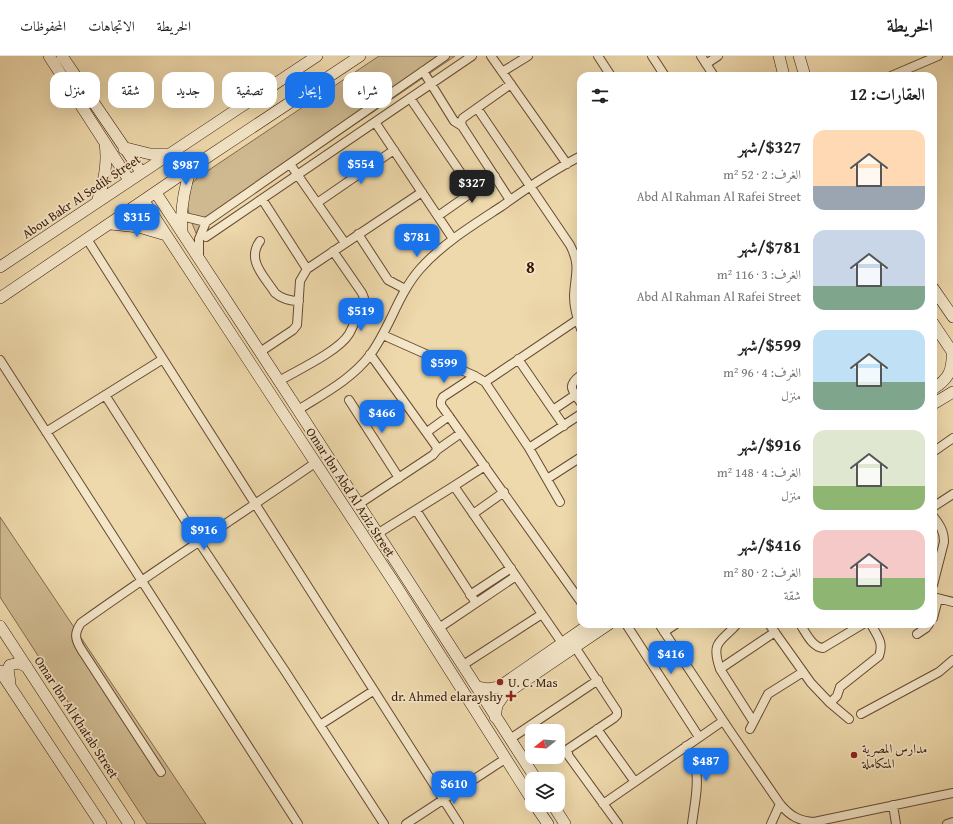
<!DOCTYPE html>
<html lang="ar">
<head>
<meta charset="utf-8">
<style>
	:root { --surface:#fff; --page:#f6f6f6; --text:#222; --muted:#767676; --line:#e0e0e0; --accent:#1a73e8 }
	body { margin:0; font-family:"Gentium Book Plus",Amiri,serif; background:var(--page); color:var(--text); direction:rtl; height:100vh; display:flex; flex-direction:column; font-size:15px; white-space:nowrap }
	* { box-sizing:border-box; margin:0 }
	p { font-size:13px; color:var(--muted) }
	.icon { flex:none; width:22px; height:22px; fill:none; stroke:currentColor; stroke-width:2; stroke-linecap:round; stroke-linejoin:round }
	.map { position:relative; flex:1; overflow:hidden; direction:ltr }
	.side { position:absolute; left:577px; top:16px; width:360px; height:556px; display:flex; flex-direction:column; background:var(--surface); border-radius:12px; box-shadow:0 4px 16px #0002; direction:rtl }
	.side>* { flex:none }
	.hud { position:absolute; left:12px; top:16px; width:380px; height:36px; direction:rtl; display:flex; gap:8px }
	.needle { width:26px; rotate:253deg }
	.fabs { position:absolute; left:525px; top:668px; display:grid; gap:8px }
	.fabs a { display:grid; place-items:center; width:40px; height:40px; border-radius:8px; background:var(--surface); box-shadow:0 4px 16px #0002; font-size:20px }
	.price { position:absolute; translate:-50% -34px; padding:0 9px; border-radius:8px; background:var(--accent); color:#fff; font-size:13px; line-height:26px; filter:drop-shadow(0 1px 2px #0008) }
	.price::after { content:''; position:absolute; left:50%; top:24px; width:12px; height:9px; margin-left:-6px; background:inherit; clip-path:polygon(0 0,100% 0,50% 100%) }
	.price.selected { background:#222; color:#fff }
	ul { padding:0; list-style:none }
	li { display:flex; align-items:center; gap:12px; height:100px; padding:0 12px }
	li span { display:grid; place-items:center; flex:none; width:112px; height:80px; border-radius:12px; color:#555 }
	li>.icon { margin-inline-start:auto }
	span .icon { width:48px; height:48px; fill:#fffc; stroke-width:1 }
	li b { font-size:17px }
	h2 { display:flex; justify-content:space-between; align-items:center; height:48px; padding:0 12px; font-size:17px }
	.chip { padding:0 14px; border-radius:12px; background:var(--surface); box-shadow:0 4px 16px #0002; font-size:14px; line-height:36px }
	.chip.selected { background:var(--accent); color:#fff }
	header { display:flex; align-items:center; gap:24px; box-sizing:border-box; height:56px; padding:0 20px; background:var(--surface); border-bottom:1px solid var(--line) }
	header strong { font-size:19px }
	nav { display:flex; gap:22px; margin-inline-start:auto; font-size:14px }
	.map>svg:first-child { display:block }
	.green { fill:#cfb990; stroke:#846a4d }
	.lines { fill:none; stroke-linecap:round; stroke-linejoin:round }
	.street-casing { stroke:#674a32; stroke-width:10 }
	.secondary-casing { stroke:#3a1b0a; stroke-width:12 }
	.street { stroke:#f4e6c9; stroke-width:8 }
	.secondary { stroke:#f4e6c9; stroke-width:11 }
	.poi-dot { fill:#8f2418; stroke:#f4e6c9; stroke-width:1.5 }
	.labels { text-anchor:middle; stroke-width:3.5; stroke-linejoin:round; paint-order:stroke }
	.street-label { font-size:13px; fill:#3a1b0a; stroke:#f4e6c9 }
	.poi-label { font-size:13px; fill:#3a1b0a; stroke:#f4e6c9; text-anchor:start }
	.district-label { font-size:17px; font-weight:bold; letter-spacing:1px; fill:#3a1b0a; stroke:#f4e6c9 }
</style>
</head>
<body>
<header>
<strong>الخريطة</strong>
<nav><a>الخريطة</a><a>الاتجاهات</a><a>المحفوظات</a></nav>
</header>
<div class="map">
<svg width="953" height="768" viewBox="0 0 953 768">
	<rect width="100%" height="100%" fill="#eed9ac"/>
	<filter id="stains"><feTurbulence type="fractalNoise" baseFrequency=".005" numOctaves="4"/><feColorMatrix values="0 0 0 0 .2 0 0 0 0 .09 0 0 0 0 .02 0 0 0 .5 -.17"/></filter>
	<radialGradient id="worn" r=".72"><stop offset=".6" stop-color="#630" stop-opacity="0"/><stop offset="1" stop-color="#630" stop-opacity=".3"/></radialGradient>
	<path class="green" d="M 379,0 L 455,0 L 196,177 C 191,165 183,145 189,132 C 190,129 195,125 197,122 Z
		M 0,461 L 206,768 L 147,768 L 0,541 Z"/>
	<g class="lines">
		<defs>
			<path id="street" d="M 491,0 L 567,108
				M 598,0 L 611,20
				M 652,0 L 665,20
				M 701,0 L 714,20
				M 706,8 L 718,0
				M 423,15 L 454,65 L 462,70 L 510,144
				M 502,16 L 528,0
				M 891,20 L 938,0
				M 410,42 L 473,135
				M 477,52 L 570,189 C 581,210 575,218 574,240 C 574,252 577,262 581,273
				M 375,66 L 453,183
				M 462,70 L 461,66 L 463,62 L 511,28
				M 290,108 L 345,187
				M 262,143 L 307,213
				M 317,147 L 394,94
				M 181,160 L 206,166
				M 438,160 L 495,120
				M 358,178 L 388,224 L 405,233
				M 206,181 L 472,0
				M 260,185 C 246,204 264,220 275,237 C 282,243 289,245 299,245
				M 199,201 L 199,183 L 206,166 L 445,0
				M 383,279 L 475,320 L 485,326 L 529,392 L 560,446
				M 260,296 L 293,274 L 297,269 L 300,225 L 307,213 L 422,136
				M 163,303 L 459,768
				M 518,303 L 564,370
				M 0,304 L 298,768
				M 581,319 C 566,330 572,334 581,347
				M 475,320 L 443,341 L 441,345 L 441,349 L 581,546
				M 279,325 C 296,315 339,295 349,278 C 354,269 358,257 363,247 L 364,242 L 362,237 L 333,195
				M 485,326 L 577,264
				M 105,339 L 199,486 L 285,615 L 384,768
				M 349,344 L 399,422
				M 298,354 C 323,338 352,323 370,299 C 390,272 398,238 420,213 C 443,187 473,169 502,150 C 527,132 553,114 581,100
				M 553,354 L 575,339
				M 46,376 L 163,303 L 87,183
				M 427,376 L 449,360
				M 529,392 L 581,358
				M 437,394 L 461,377
				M 933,396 L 953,382
				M 547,423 L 581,401
				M 454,430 L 562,587
				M 359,448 L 433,399 L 437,394 L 436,390 L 370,298
				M 933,451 L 953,438
				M 416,454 L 476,547
				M 473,458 L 504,436
				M 933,460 C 940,469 944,475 944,486 L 933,529
				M 377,478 L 454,430 L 485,410
				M 470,539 L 511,512
				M 933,541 L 953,546
				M 933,562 L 938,543
				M 626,568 L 699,681
				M 659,568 L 730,675 L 780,748 C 790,760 799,765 814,766 L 953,737
				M 737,568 C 722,586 710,584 720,613 L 753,665
				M 769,568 L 811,627 L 830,647 L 849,663
				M 800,568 C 806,577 812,591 823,592 L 863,568
				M 439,572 L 516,520
				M 664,576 L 676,568
				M 917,578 L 926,572 L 929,568
				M 575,591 L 617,655 L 617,659 L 614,662 L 568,693 L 568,699 L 618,768
				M 463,609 L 542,558
				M 720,613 L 775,576
				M 830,647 L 837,640 L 840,631 L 879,600 C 884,586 877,580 871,568
				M 861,658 L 939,616 L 953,604
				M 320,669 L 373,635
				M 597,673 L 635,726
				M 750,673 L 768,638 L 803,616
				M 510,683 L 598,624
				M 686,690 C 691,698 695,705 696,714 C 699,731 694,751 692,768
				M 161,716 L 81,593 C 75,583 74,577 81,567 C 158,512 237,461 315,407
				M 603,748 L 723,665
				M 893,749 L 896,768
				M 406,768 L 505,703
				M 771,768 L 780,748
				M 947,768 L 953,766"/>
			<path id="secondary" d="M 49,0 L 129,124
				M 62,0 L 141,116
				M 779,0 L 784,20
				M 799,0 L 805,20
				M 124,93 L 126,92 L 150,98 L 170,98
				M 156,137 L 298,354 L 536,723
				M 144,145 L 395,528 L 532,744
				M 97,146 C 104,126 108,108 105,87
				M 111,168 L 139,171 L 166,179
				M 182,176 C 180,154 184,133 191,112
				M 0,211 L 317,0
				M 933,232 L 953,261
				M 0,242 L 191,112 L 360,0
				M 933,267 L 953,297
				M 933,333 C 949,323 953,314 952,295
				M 933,348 L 953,336
				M 0,570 L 129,768
				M 0,615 L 101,768
				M 10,627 L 8,613 L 10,609 L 19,607 L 27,611
				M 477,631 L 488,633 L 499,631 L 590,568
				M 495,661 L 497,649 L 504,639 L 609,568
				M 535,749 L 548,768
				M 553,749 L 565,768"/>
		</defs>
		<use href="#street" class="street-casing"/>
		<use href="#secondary" class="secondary-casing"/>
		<use href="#street" class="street"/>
		<use href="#secondary" class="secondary"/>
	</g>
	<g class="poi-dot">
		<circle cx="500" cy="626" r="4"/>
		<path d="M509 634h4v4h4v4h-4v4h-4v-4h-4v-4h4z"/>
		<circle cx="854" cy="699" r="4"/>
	</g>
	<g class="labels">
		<g class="street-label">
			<text transform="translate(81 140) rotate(-34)" y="5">Abou Bakr Al Sedik Street</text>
			<text transform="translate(351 436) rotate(57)" y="5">Omar Ibn Abd Al Aziz Street</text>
			<text transform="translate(77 661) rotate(57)" y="5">Omar Ibn Al Khatab Street</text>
		</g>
		<g class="poi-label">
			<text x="508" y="631">U. C. Mas</text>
			<text x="503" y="645" text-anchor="end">dr. Ahmed elarayshy</text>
			<text x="862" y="697">مدارس المصرية<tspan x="862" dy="15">المتكاملة</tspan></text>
		</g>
		<g class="district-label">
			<text x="531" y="217">8</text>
		</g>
	</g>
	<rect width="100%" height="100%" filter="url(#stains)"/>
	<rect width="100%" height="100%" fill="url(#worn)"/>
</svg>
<div class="fabs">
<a><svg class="needle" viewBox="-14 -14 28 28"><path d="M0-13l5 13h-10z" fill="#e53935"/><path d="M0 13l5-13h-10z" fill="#767676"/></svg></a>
<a><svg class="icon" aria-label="layers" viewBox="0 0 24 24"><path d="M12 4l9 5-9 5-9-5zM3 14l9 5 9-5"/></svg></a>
</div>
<b class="price" style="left:361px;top:129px">$554</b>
<b class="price" style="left:186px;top:130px">$987</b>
<b class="price selected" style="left:472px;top:148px">$327</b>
<b class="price" style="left:137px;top:182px">$315</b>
<b class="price" style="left:417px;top:202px">$781</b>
<b class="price" style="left:361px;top:276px">$519</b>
<b class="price" style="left:444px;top:328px">$599</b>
<b class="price" style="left:382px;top:378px">$466</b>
<b class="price" style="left:204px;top:495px">$916</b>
<b class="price" style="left:671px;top:619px">$416</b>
<b class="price" style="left:706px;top:726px">$487</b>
<b class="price" style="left:454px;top:749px">$610</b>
<div class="hud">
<a class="chip">شراء</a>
<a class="chip selected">إيجار</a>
<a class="chip">تصفية</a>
<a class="chip">جديد</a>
<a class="chip">شقة</a>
<a class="chip">منزل</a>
</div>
<section class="side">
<h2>العقارات: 12<svg class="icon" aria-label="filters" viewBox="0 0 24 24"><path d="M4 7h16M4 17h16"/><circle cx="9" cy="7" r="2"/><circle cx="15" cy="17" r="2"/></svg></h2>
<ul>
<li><span style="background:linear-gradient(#ffd9b3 70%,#9aa5b1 0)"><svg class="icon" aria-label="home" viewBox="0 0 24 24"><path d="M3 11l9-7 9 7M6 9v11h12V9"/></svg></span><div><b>$327/شهر</b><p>الغرف: 2 · 52 m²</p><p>Abd Al Rahman Al Rafei Street</p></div></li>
<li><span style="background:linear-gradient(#c9d6e8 70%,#7fa58c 0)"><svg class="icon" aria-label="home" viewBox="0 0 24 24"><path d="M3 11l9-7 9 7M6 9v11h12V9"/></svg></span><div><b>$781/شهر</b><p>الغرف: 3 · 116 m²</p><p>Abd Al Rahman Al Rafei Street</p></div></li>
<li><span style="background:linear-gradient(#bfe0f5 65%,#7fa58c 0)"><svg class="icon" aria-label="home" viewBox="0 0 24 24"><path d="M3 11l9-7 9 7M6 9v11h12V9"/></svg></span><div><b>$599/شهر</b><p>الغرف: 4 · 96 m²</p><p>منزل</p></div></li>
<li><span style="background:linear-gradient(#dfe7d0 70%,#8fb573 0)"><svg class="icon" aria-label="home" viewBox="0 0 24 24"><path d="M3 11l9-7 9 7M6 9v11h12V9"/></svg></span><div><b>$916/شهر</b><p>الغرف: 4 · 148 m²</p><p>منزل</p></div></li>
<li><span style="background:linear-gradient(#f6c9c9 60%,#8fb573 0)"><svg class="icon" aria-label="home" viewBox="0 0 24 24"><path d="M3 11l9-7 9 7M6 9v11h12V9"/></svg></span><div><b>$416/شهر</b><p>الغرف: 2 · 80 m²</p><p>شقة</p></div></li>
</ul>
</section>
</div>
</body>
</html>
